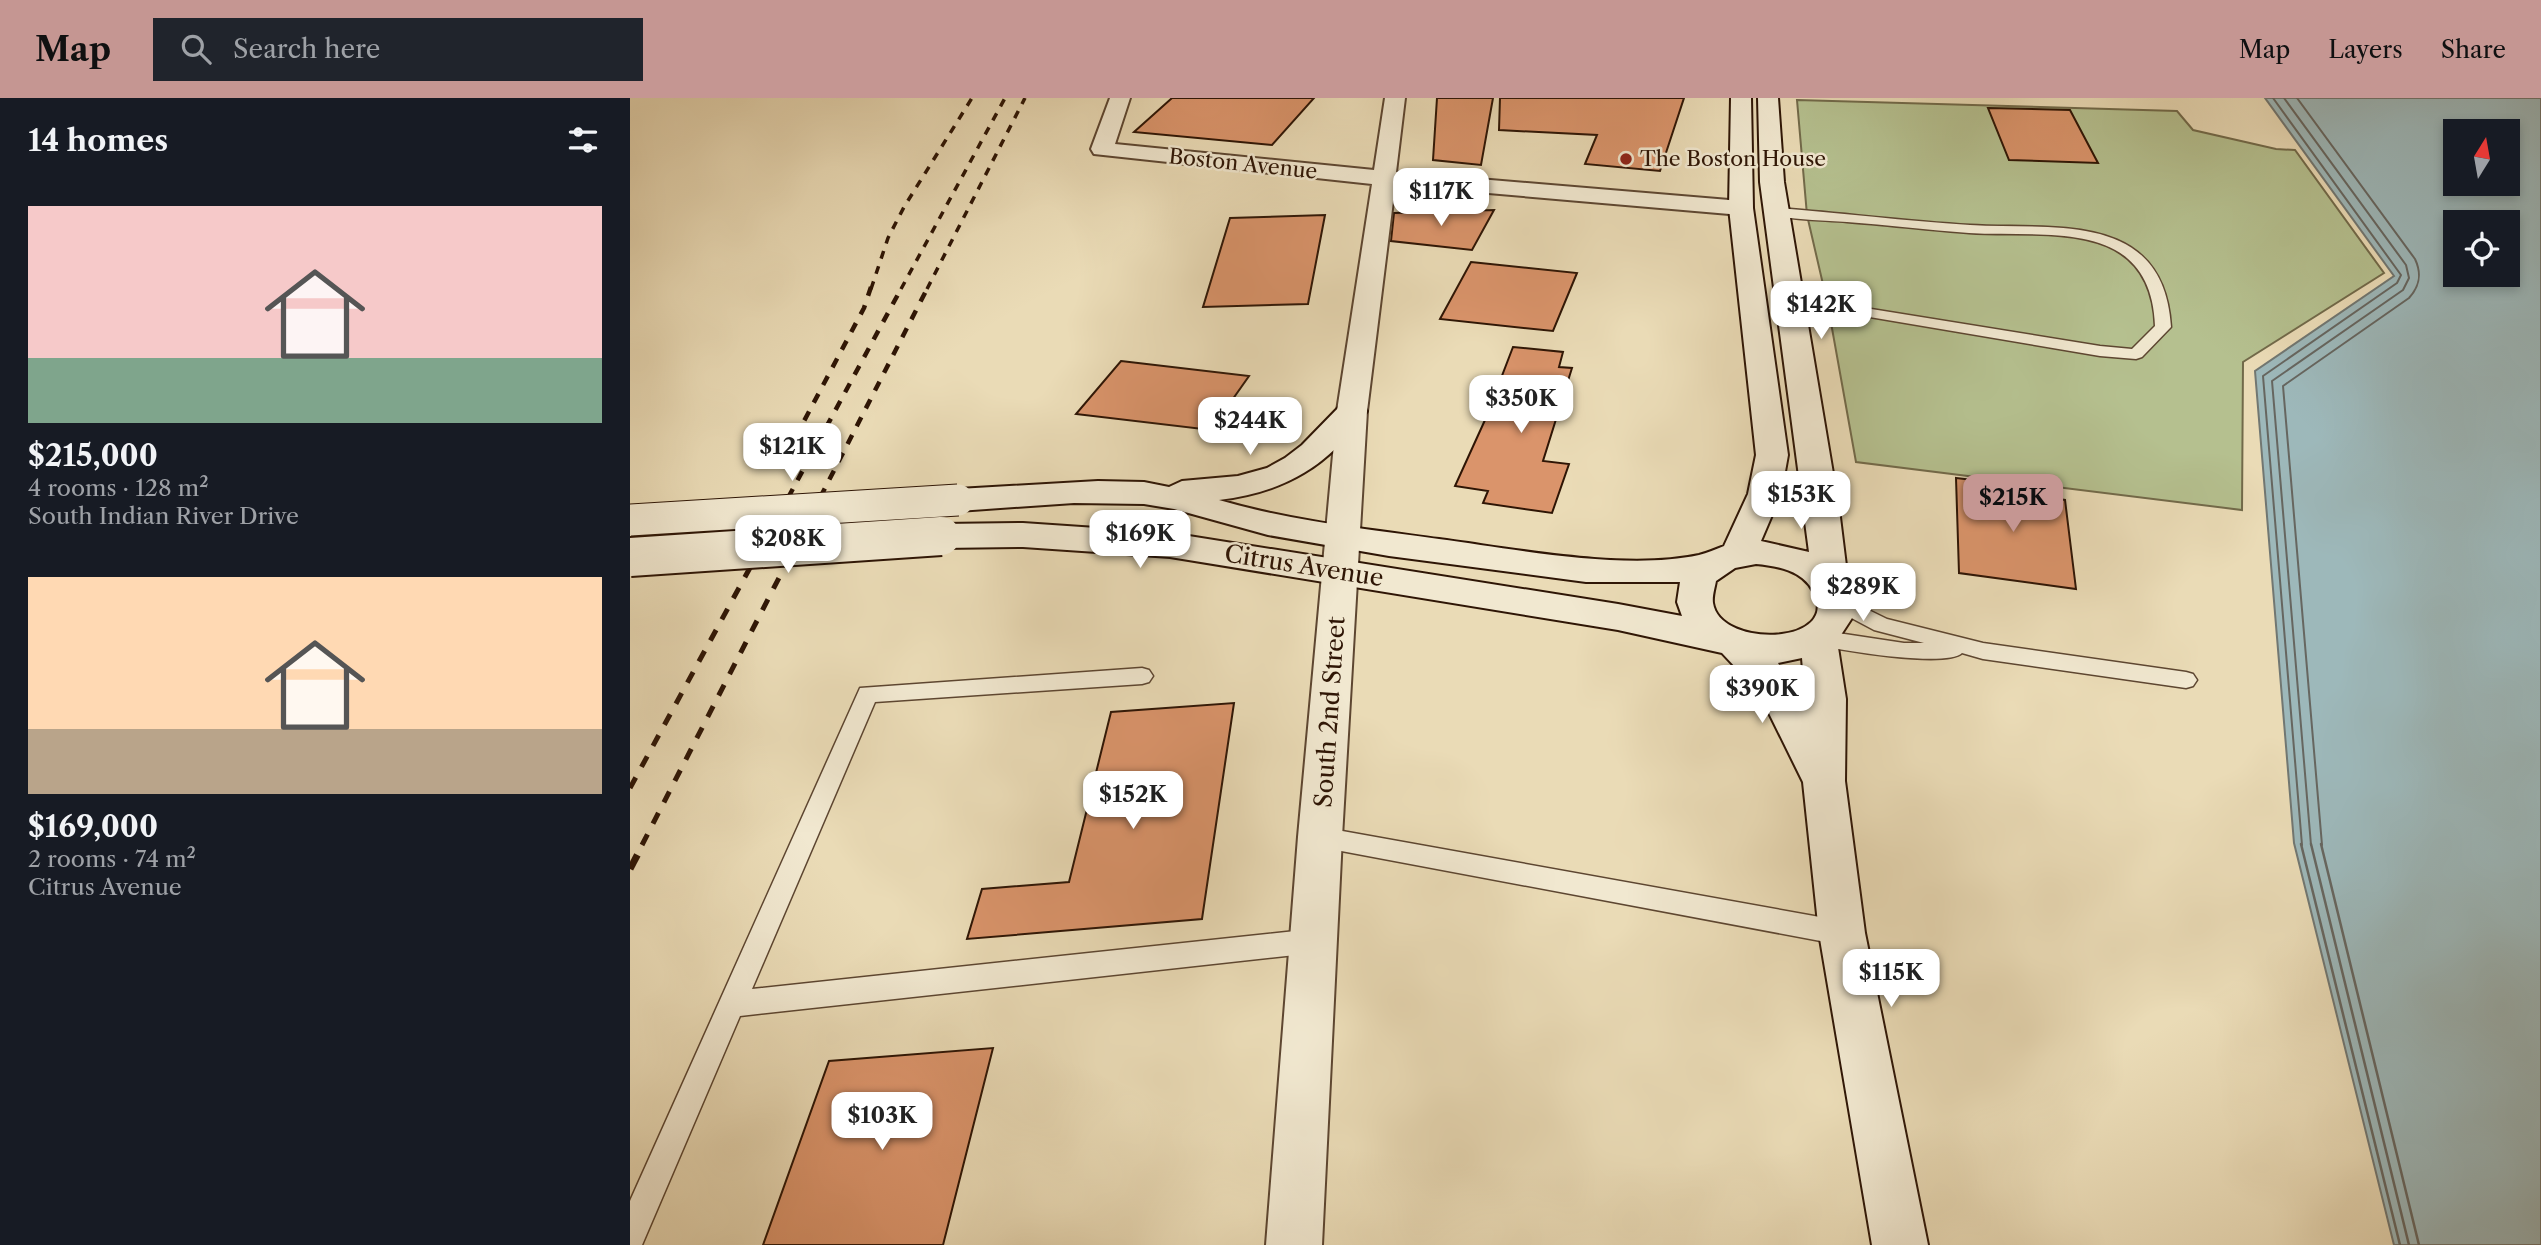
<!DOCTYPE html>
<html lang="en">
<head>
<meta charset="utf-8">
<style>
	:root { --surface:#171b24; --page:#20242c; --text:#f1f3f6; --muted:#9ea1a6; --accent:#c59692 }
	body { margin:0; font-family:"Libre Caslon Text",serif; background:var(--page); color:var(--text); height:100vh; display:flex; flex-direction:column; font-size:26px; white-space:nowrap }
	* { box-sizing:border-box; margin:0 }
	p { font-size:23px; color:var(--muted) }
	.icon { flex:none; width:38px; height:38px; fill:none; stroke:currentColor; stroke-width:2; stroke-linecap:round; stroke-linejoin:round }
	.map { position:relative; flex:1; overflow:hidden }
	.sheet { display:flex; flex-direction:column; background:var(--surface); width:630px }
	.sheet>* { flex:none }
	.needle { width:46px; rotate:11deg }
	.tools { position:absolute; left:1813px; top:21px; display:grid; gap:14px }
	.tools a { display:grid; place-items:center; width:77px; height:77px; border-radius:0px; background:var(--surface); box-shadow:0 4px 10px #0003; font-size:35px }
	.price { position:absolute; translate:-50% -60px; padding:0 16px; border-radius:14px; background:#fff; color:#222; font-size:23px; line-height:46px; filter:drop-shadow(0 2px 4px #0008) }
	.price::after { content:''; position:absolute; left:50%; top:42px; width:21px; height:16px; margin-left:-10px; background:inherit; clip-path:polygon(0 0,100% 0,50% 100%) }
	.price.selected { background:var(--accent); color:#111 }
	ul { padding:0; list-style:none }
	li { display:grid; align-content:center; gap:14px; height:371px; padding:0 28px }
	li span { display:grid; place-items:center; height:217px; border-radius:0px; color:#555 }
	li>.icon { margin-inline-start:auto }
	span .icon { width:126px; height:126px; fill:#fffc; stroke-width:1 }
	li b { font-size:30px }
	h2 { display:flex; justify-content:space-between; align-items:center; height:84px; padding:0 28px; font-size:30px }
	header { display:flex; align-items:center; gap:42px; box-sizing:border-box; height:98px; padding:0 35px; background:var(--accent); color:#111 }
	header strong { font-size:33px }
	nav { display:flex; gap:38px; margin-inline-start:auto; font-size:24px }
	.search { width:490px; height:63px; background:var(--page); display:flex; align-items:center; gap:18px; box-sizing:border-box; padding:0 24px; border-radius:0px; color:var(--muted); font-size:26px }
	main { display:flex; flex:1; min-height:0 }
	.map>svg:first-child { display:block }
	.green { fill:#b5c08f; stroke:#726a4a; stroke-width:2 }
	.water { fill:#9db8ba; stroke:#717772; stroke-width:2; fill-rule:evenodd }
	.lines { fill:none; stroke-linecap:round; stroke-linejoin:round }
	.shore-far1 { stroke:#666660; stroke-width:2 }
	.shore { stroke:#666660; stroke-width:2.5 }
	.building { fill:#da946b; stroke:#2e1505; stroke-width:2 }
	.lane-casing { stroke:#5d4631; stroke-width:3 }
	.street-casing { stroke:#5d4631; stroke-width:4 }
	.secondary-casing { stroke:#2e1505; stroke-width:4 }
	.lane { fill:#f1e8d0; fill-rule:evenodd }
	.street { fill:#f1e8d0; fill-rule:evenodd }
	.secondary { fill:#f1e8d0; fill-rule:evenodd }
	.rail-far3 { stroke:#2e1505; stroke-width:3.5; stroke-dasharray:8 8; stroke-linecap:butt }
	.rail-far2 { stroke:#2e1505; stroke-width:4.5; stroke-dasharray:10 10; stroke-linecap:butt }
	.rail-far1 { stroke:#2e1505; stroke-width:5; stroke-dasharray:12 12; stroke-linecap:butt }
	.rail { stroke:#2e1505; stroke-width:7; stroke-dasharray:16 16; stroke-linecap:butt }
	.secondary-bridge-far1-casing { stroke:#2e1505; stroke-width:33; stroke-linecap:butt }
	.secondary-bridge-casing { stroke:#2e1505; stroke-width:42; stroke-linecap:butt }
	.secondary-bridge-far1 { stroke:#f1e8d0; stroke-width:31 }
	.secondary-bridge { stroke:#f1e8d0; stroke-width:38 }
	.poi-dot { fill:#8f2418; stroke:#f1e8d0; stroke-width:2.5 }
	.labels { text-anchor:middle; stroke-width:5; stroke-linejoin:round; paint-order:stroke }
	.far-poi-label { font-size:21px; fill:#2e1505; stroke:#f1e8d0; text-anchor:start }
	.far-street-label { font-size:21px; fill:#2e1505; stroke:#f1e8d0 }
	.street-label { font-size:24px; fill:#2e1505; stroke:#f1e8d0 }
</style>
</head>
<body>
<header>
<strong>Map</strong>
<div class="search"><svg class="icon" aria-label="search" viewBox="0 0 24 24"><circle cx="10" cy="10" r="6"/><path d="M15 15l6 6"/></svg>Search here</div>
<nav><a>Map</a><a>Layers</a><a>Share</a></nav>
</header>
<main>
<section class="sheet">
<h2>14 homes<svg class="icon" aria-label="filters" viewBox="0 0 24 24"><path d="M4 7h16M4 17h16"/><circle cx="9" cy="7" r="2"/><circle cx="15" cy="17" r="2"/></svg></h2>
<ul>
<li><span style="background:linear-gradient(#f6c9c9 70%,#7fa58c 0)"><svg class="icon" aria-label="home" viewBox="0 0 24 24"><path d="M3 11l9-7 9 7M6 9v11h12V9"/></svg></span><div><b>$215,000</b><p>4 rooms · 128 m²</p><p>South Indian River Drive</p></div></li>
<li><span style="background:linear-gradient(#ffd9b3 70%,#b9a48a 0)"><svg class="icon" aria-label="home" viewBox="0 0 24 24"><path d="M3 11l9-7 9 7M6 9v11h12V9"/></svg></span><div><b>$169,000</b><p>2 rooms · 74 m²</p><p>Citrus Avenue</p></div></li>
</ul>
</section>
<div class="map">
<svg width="1911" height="1147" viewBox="0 0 1911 1147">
	<rect width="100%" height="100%" fill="#eadbb6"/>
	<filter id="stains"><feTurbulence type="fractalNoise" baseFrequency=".00286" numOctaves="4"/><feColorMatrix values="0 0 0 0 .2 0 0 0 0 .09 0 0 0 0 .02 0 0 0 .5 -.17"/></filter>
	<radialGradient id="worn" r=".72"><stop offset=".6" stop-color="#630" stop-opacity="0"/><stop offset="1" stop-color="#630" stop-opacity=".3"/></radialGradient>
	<path class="green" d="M 1167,2 L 1547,13 L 1563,32 L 1646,51 L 1665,52 L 1754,175 L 1613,264 L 1612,412 L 1226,364 L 1198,208 L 1177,117 Z"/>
	<path class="water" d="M 1635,0 L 1911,0 L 1911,1147 L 1764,1147 L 1664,745 L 1625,273 L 1764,178 ZM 1825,33 L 1878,33 L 1878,86 L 1825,86 ZM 1825,124 L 1878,124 L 1878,177 L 1825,177 Z"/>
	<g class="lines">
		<path class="shore-far1" d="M 1643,0 L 1771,177 L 1767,185 L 1633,278 L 1672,747
			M 1654,0 L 1776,167 L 1779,180 L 1773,192 L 1642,283 L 1681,747
			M 1667,0 L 1785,161 C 1792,176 1790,188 1779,200 L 1653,288 L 1692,747"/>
		<path class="shore" d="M 1671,746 L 1770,1147
			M 1681,746 L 1779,1147
			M 1691,746 L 1789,1147"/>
	</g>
	<path class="building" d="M 542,0 L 684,0 L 642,47 L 504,34 Z
		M 807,0 L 863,0 L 851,67 L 803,62 Z
		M 870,0 L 1054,0 L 1030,73 L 955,66 L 967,37 L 869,32 Z
		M 1358,10 L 1440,12 L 1468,65 L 1379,62 Z
		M 864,112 L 842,152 L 761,143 L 764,115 Z
		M 695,117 L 678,206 L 573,209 L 600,120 Z
		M 841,164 L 947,175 L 923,233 L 810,221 Z
		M 883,249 L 933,254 L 929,269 L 942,270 L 913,363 L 939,366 L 922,415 L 853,405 L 858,393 L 825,388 L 855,322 Z
		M 491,263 L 619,278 L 581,332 L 446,316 Z
		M 1326,380 L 1404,389 L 1405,398 L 1435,402 L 1446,491 L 1329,475 Z
		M 604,605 L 572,821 L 337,841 L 352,791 L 439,784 L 481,614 Z
		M 363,950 L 313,1147 L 133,1147 L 199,963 Z"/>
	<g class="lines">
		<defs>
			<path id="lane" d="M 1147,110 C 1211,115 1275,123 1340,127 C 1422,132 1534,111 1541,229 L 1512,259 L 1506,261 L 1470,258 L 1198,212 L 1156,209 L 1154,206 L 1156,203 L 1161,202 L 1198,204 L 1470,248 L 1502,251 L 1525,228 C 1521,118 1415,140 1339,135 C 1298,132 1257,127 1217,124 C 1192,122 1166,122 1142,117 L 1140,114 Z
				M 1206,496 L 1257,521 L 1353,545 L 1556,574 L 1563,576 L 1567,582 L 1563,588 L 1556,590 L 1353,561 L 1332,555 C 1317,570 1204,552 1181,545 L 1178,540 L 1181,535 L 1188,532 L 1274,545 L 1294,545 L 1244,532 L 1199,508 L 1196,503 L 1199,498 Z
				M 512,570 L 519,572 L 523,578 L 519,584 L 512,586 L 245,604 L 122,891 L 684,831 L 693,835 L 697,843 L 693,851 L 684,855 L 110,918 L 12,1147 L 0,1147 L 0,1103 L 230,590 Z
				M 690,729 L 1212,823 L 1221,827 L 1225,835 L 1221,843 L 1212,847 L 690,749 L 682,746 L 678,739 L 682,732 Z"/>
			<path id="street" d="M 480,0 L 500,0 L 485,46 L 744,72 L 755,0 L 775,0 L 766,74 L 1111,103 L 1120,105 L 1123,110 L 1120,115 L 1111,117 L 765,87 L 737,313 L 712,739 L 692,1147 L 636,1147 L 668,739 L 707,313 L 742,86 L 464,56 L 461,51 Z"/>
			<path id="secondary" d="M 1101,0 L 1121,0 L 1123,110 L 1158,357 L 1151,396 L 1131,443 L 1179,454 L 1130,84 L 1128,0 L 1148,0 L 1154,84 L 1209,411 L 1219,492 L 1223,505 L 1222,520 L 1207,543 L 1216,601 L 1215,683 L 1235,835 L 1298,1147 L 1242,1147 L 1189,835 L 1173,684 L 1135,607 L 1122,587 L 1092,555 L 988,532 L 540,459 L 393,449 L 311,450 L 299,446 L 294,438 L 299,430 L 311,426 L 393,425 L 540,435 L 988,506 L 1052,518 L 1047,504 L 1050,484 L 956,484 L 759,458 L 638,437 L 544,411 L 514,406 L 444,405 L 328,413 L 316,410 L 311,402 L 316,394 L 328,391 L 468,383 L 514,384 L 539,389 L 552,383 L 608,378 L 637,370 L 655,360 L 672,347 L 711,307 L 722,304 L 733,307 L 737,313 C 699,368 655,394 589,402 C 661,423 735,431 809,441 C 885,451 995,473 1069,457 C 1077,455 1086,451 1094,448 L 1118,396 L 1126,357 L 1099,110 ZM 1126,466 C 1147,468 1172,472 1183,493 C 1213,547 1090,551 1083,505 C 1082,498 1085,489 1086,483 L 1105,470 ZM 1172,560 L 1176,609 L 1148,565 Z"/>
		</defs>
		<use href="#lane" class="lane-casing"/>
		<use href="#street" class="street-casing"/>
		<use href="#secondary" class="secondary-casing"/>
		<use href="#lane" class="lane"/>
		<use href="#street" class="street"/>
		<use href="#secondary" class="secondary"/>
		<path class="rail-far3" d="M 241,191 L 258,140 L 274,109 L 342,0
			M 271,191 L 375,0
			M 297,191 L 395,0"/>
		<path class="rail-far2" d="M 165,340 L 234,210 L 241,189
			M 139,435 L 272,189
			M 172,435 L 298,189"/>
		<path class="rail-far1" d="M 0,690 L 140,433
			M 12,747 L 173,433"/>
		<path class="rail" d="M 0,771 L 13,746"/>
		<defs>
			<path id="secondary-bridge-far1" d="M 0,422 L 328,402"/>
			<path id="secondary-bridge" d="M 0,459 L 311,438"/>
		</defs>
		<use href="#secondary-bridge-far1" class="secondary-bridge-far1-casing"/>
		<use href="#secondary-bridge" class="secondary-bridge-casing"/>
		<use href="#secondary-bridge-far1" class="secondary-bridge-far1"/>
		<use href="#secondary-bridge" class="secondary-bridge"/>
	</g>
	<circle class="poi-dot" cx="996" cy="61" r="7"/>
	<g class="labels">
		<g class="far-poi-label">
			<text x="1010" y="68">The Boston House</text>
		</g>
		<g class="far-street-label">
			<text transform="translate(613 66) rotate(6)" y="7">Boston Avenue</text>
		</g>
		<g class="street-label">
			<text transform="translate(674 468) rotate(9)" y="8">Citrus Avenue</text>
			<text transform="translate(700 614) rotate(-86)" y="8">South 2nd Street</text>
		</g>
	</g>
	<rect width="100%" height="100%" filter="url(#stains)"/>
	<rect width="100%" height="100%" fill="url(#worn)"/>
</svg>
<div class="tools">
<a><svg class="needle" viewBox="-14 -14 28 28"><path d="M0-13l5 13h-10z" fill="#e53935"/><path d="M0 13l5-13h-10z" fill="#9ea1a6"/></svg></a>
<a><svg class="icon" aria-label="locate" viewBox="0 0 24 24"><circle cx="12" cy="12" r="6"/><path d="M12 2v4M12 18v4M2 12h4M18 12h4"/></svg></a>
</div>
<b class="price" style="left:811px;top:130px">$117K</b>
<b class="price" style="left:1191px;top:243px">$142K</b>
<b class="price" style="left:891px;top:337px">$350K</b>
<b class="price" style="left:620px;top:359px">$244K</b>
<b class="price" style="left:162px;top:385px">$121K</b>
<b class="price" style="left:1171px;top:433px">$153K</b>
<b class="price selected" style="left:1383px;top:436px">$215K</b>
<b class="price" style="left:510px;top:472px">$169K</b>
<b class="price" style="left:158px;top:477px">$208K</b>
<b class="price" style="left:1233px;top:525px">$289K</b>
<b class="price" style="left:1132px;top:627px">$390K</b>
<b class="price" style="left:503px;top:733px">$152K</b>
<b class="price" style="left:1261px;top:911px">$115K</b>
<b class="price" style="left:252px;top:1054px">$103K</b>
</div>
</main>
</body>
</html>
